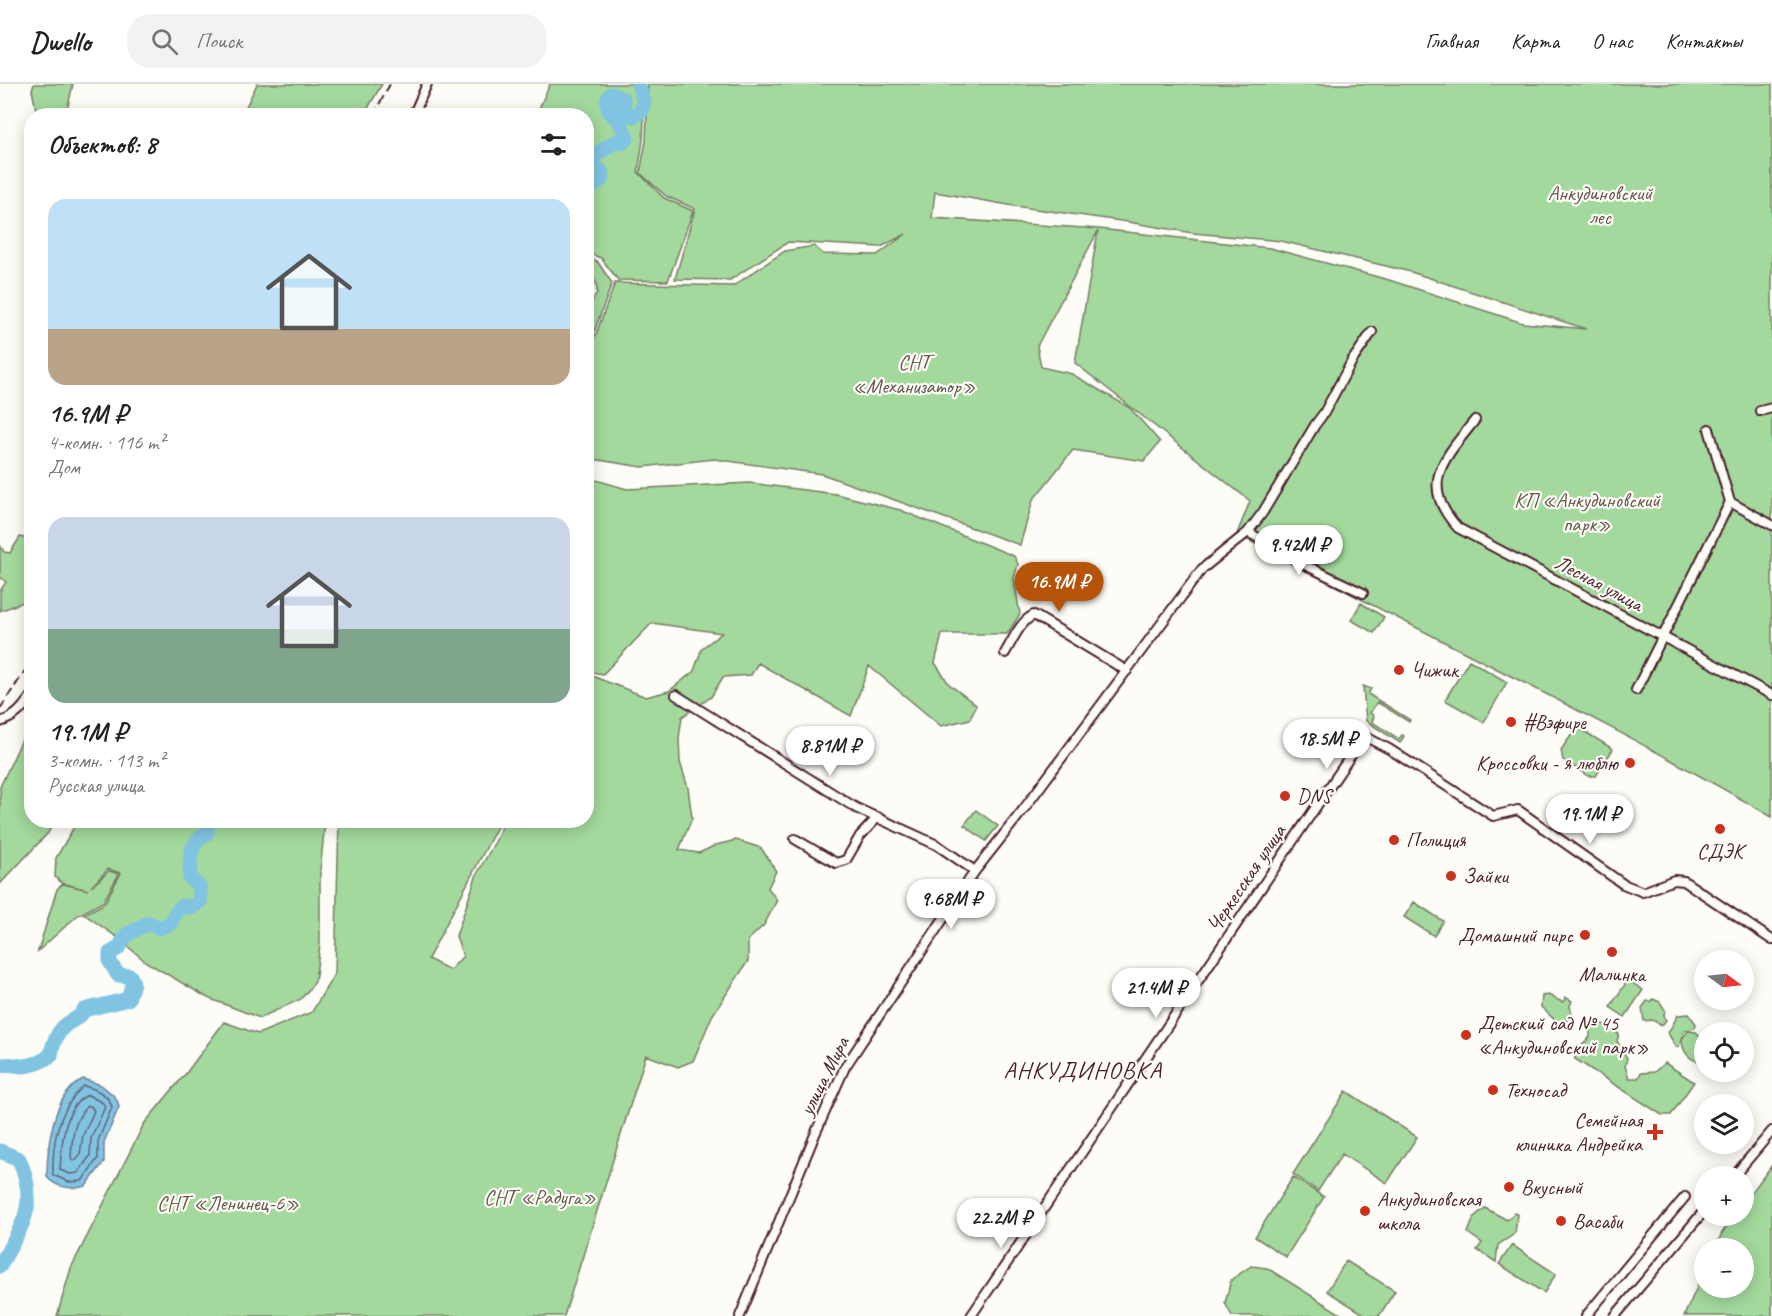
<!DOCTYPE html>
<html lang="ru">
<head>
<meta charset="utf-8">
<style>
	:root { --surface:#fff; --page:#f2f2f2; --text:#222; --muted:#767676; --line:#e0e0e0; --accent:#b45309 }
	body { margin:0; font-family:Caveat,sans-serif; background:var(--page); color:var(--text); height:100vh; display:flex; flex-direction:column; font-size:22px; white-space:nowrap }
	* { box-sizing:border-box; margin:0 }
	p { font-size:20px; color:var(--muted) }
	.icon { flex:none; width:33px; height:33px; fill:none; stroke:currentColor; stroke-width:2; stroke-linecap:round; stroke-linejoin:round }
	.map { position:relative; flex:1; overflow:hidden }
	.details { position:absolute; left:24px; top:24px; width:570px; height:720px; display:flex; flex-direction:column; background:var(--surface); border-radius:24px; box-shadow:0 3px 15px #0003 }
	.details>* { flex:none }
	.needle { width:39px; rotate:105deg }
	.tools { position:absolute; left:1694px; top:866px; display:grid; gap:12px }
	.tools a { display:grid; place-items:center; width:60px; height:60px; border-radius:50%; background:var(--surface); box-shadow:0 3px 15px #0003; font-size:30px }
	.price { position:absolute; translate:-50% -51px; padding:0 14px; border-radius:21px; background:#fff; color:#222; font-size:20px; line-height:39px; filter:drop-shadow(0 2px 3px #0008) }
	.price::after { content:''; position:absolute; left:50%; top:36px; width:18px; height:14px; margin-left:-9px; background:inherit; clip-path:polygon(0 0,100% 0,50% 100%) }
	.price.current { background:var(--accent); color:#fff }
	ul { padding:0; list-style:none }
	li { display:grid; align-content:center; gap:12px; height:318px; padding:0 24px }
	li span { display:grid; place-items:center; height:186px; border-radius:18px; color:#555 }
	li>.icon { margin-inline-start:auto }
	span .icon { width:108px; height:108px; fill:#fffc; stroke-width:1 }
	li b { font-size:26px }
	h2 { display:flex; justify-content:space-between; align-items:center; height:72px; padding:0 24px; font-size:26px }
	header { display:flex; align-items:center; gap:36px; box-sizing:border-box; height:84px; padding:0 30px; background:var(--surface); border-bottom:2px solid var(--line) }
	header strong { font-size:28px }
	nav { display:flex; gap:33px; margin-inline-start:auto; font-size:21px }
	.search { width:420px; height:54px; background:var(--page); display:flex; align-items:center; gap:15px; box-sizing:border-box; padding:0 21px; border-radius:24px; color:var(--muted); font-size:22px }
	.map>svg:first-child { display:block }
	.green { fill:#a3d99c; stroke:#767c64; stroke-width:1.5; fill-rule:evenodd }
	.water { fill:#81c4e2; stroke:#6b8299; stroke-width:1.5 }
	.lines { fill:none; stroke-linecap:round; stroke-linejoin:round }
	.shore { stroke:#606174; stroke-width:1.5 }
	.river { stroke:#81c4e2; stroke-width:15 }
	.minor-casing { stroke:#4a1f2b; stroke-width:12 }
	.minor { stroke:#fdfcf7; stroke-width:8 }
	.rail { stroke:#4a1f2b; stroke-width:2; stroke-dasharray:9 4.5; stroke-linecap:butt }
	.poi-dot { fill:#c8321e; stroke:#fdfcf7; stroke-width:2 }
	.labels { text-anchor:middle; stroke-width:4.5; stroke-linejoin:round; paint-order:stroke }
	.park-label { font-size:21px; fill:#65574d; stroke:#fdfcf7 }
	.street-label { font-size:21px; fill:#4a1f2b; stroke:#fdfcf7 }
	.poi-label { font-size:21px; fill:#4a1f2b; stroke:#fdfcf7; text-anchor:start }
	.quarter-label { font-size:24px; letter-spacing:1.5px; fill:#4a1f2b; stroke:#fdfcf7 }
</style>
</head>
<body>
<header>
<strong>Dwello</strong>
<div class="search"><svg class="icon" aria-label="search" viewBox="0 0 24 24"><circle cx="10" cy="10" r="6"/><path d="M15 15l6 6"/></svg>Поиск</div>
<nav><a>Главная</a><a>Карта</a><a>О нас</a><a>Контакты</a></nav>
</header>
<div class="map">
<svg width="1772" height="1232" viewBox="0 0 1772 1232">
	<rect width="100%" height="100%" fill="#fdfcf7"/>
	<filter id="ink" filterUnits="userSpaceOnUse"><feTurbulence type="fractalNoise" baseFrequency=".0167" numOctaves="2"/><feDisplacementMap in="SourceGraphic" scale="12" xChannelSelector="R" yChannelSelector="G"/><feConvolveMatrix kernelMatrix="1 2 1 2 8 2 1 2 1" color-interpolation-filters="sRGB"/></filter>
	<g filter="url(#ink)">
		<path class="green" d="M 34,0 L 73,0 L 66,31 L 37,31 L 32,6 Z
			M 257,0 L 382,0 L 364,31 L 242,31 Z
			M 550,0 L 634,0 L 639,20 L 633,26 L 627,23 L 626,12 L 610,7 C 596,32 610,25 619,42 C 619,43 620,52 620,53 L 616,53 L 587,73 L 586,32 L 536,31 Z
			M 648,0 L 1772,0 L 1772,733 C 1598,631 1414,546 1237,450 L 1250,417 L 1075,279 L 1098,147 L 1037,262 L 1041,283 L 1072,290 L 1130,324 L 1160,358 L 1144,377 L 1073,366 L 1033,416 L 1020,461 L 822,390 L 714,375 L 642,383 L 587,374 L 587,274 L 615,199 L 733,202 L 785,167 L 814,162 L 823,170 L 877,171 L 906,150 L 881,163 L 788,158 L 730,196 L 675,195 L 695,125 L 666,112 L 640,89 L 646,57 ZM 935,108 L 1014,122 L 1128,138 L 1193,149 L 1281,157 L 1411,188 L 1586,245 L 1523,239 L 1389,196 L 1270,164 L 1099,145 L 932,134 Z
			M 619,18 L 622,31 L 635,36 L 644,32 L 643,56 L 638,88 L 664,114 L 693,127 L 668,197 L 618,196 L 601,174 L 587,169 L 587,105 L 592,105 L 607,95 L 606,88 L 592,77 L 616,61 L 622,62 L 629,57 L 627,42 L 614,26 L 613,19 Z
			M 587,175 L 597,177 L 612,199 L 587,267 L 587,226 L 597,209 L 596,198 L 587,188 Z
			M 587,396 L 596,396 L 627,405 L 750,399 L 836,410 L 900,426 L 1014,472 L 1018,480 L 1014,495 L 1020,530 L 1007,550 L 942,550 L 935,579 L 949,600 L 976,621 L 970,635 L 941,642 L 869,582 L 851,632 L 758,579 L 751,591 L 723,593 L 711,613 L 682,633 L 679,654 L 680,678 L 688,704 L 692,734 L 679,766 L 699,769 L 716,761 L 736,756 L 761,764 L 776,787 L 768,804 L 777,816 L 764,841 L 748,856 L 748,877 L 712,932 L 693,977 L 678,983 L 646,971 L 564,1232 L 57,1232 L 71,1184 L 144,1040 L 187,988 L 224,938 L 258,950 L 312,928 L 335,889 L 339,737 L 500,737 L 428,875 L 450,886 L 463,872 L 456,852 L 477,790 L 496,756 L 504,737 L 586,736 L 587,590 L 646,613 L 669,607 L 694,587 L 702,564 L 722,549 L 652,539 L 603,590 L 587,587 Z
			M 20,453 L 31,456 L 31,515 L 0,527 L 0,507 L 6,498 L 0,493 L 0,461 L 4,468 L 10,469 Z
			M 1361,519 L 1384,533 L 1374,549 L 1351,536 Z
			M 1469,576 L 1507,598 L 1484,638 L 1445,616 Z
			M 1363,602 L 1371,605 L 1368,610 L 1410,636 L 1409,638 L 1377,618 L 1370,629 L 1374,632 L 1372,638 L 1399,655 L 1402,651 L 1404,652 L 1400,659 L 1366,637 Z
			M 31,636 L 32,736 L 54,737 L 48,749 L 0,800 L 0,703 Z
			M 1577,643 L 1613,665 L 1596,692 L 1588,692 L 1563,676 L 1561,666 Z
			M 976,726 L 998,742 L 986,757 L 964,741 Z
			M 78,736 L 206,737 L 204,748 C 184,762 188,773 188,796 L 196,804 L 197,815 L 190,820 L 180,820 L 169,836 L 160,841 L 146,836 L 125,849 L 121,856 L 84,830 L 104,820 L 121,789 L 108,785 L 91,803 L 109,787 L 119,790 L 103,818 L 78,831 L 38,867 L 57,805 L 63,800 L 88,806 L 62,799 L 55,793 L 56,774 Z
			M 211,737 L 325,737 L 320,788 L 320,860 L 315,898 L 301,915 L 260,934 L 208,914 L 146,878 L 125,860 L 128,854 L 148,841 L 160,846 L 172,841 L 176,831 L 184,825 L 191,825 L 201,820 L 203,802 L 193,793 L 195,761 L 208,753 Z
			M 1414,818 L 1443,837 L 1434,852 L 1404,833 Z
			M 1628,896 L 1643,906 L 1625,933 L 1610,923 Z
			M 1548,911 L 1562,918 L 1564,917 L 1565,913 L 1572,917 L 1570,922 C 1573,933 1574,933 1563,940 L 1558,939 L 1541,923 L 1542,912 Z
			M 1653,915 L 1660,918 L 1665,926 L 1664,931 L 1666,936 L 1662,941 L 1652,936 L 1644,937 L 1642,924 L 1647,917 L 1651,918 Z
			M 1689,930 L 1696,940 L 1695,944 L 1684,947 L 1679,962 L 1676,963 L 1668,949 L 1678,931 Z
			M 1596,938 L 1600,938 L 1619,950 L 1617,957 L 1627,974 L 1625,982 L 1629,994 L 1638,994 L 1641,989 L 1654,988 L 1665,979 L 1694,998 L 1671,1031 L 1662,1031 L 1575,975 L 1574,970 L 1590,953 L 1590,946 Z
			M 1688,947 L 1696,948 L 1704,956 L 1704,976 L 1702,978 C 1689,977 1682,967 1682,955 Z
			M 1346,1007 L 1417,1053 L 1387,1099 L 1342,1070 L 1318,1107 L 1293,1090 Z
			M 1772,1081 L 1772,1232 L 1684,1232 L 1704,1188 L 1704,1203 L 1743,1203 L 1743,1164 L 1715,1164 L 1722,1149 L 1735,1131 L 1743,1131 L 1743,1120 Z
			M 1293,1093 L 1324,1113 L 1286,1173 L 1255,1153 Z
			M 1485,1124 L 1507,1136 L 1514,1129 L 1517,1130 C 1515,1156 1517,1147 1498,1161 L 1496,1178 L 1477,1166 L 1482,1159 L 1468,1149 L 1474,1133 Z
			M 1512,1161 L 1556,1190 L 1544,1209 L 1499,1180 Z
			M 1346,1177 L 1395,1207 L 1379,1232 L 1367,1232 L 1327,1207 Z
			M 1251,1182 L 1267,1184 L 1344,1232 L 1232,1232 L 1225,1219 L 1231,1196 Z"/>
		<path class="water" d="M 83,995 L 101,1001 L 112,1010 L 117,1016 L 119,1023 L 104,1058 L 104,1078 L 86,1102 C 73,1106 56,1104 47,1093 C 47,1063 52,1011 83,995 Z"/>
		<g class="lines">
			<path class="shore" d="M 83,1002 C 95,1004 109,1011 112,1023 L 98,1057 L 98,1074 L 82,1097 L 69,1098 L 53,1091 C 52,1057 58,1027 83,1002 Z
				M 88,1011 L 103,1019 L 105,1023 L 91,1054 L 90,1072 L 78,1089 L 70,1090 L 60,1086 C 61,1064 64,1020 88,1011 Z
				M 87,1022 L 91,1022 L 94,1027 L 83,1051 L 80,1070 L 76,1076 L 73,1077 L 71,1074 C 72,1055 73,1037 87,1022 Z"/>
			<path class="river" d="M 586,102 L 593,102 L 603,94 L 601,87 L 587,81 L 588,76 L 616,57 L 622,59 L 627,54 L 621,40 L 609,27 L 607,17 L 611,10 L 623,15 L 624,27 L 633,32 L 642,27 L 644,17 L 638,0
				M 0,982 C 9,978 15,982 24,982 C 35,981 43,977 51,971 C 53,958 58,945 70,938 C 77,934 80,933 84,926 L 128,915 L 133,899 L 130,892 L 118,891 L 110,878 L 110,869 L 119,864 L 126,851 L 148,839 L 160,844 L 171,839 L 175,830 L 182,822 L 192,823 L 200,817 L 200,804 L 190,794 C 191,773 187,762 207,749 L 209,736
				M 0,1067 L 19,1075 C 40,1123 21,1141 0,1182"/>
			<defs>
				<path id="minor" d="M 413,32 L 427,0
					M 1760,327 L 1772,324
					M 1475,336 C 1445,374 1417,400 1458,444 L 1772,611
					M 1730,418 L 1772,441
					M 1248,448 L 1301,479 L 1363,509
					M 1005,569 C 1013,556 1020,537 1034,531 L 1127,587
					M 1636,606 L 1730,418 L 1709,345
					M 676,611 L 856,724 L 937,761 L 975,787
					M 0,638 C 16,633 22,625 32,611
					M 795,755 L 836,779 L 846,776 L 860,752 L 878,733
					M 1734,1092 L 1772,1047
					M 740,1232 L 816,1048 L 845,983 L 975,787 L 1023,726 L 1202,485 L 1248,448 L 1263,428 L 1315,341 L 1324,329 L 1352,277 L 1372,248
					M 971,1232 L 1364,652 L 1389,665 L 1493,732 L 1518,726 L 1623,800 L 1643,808 L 1674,796 L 1684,797 L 1772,856
					M 1586,1232 L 1685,1113
					M 1615,1232 L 1704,1127"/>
			</defs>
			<use href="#minor" class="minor-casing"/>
			<use href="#minor" class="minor"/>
			<path class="rail" d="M 373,32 L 390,0
				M 0,625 L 32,576"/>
		</g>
	</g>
	<g class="poi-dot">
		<circle cx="1399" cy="586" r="6"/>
		<circle cx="1511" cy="638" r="6"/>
		<circle cx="1630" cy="679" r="6"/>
		<circle cx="1285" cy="712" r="6"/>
		<circle cx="1720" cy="745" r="6"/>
		<circle cx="1394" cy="756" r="6"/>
		<circle cx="1451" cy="792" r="6"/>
		<circle cx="1585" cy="851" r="6"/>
		<circle cx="1612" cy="868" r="6"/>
		<circle cx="1466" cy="951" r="6"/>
		<circle cx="1493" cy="1006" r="6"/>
		<path d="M1652 1039h6v6h6v6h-6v6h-6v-6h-6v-6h6z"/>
		<circle cx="1509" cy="1103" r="6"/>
		<circle cx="1365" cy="1127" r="6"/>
		<circle cx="1561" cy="1137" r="6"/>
	</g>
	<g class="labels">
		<g class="park-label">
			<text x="1600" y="116">Анкудиновский<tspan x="1600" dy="24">лес</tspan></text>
			<text x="914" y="285">СНТ<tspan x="914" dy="24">«Механизатор»</tspan></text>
			<text x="1587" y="423">КП «Анкудиновский<tspan x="1587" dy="24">парк»</tspan></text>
			<text x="540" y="1120">СНТ «Радуга»</text>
			<text x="228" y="1126">СНТ «Ленинец-6»</text>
		</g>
		<g class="street-label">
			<text transform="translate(1599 499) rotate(28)" y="7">Лесная улица</text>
			<text transform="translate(1246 794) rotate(-56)" y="7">Черкесская улица</text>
			<text transform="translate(824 992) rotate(-63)" y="7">улица Мира</text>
		</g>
		<g class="poi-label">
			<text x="1411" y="593">Чижик</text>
			<text x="1523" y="645">#Вэфире</text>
			<text x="1618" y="686" text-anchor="end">Кроссовки - я люблю</text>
			<text x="1297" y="719">DNS</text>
			<text x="1406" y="763">Полиция</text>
			<text x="1720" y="774" text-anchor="middle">СДЭК</text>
			<text x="1463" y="799">Зайки</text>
			<text x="1573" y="858" text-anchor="end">Домашний пирс</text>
			<text x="1612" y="897" text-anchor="middle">Малинка</text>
			<text x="1478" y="946">Детский сад № 45<tspan x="1478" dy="24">«Анкудиновский парк»</tspan></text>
			<text x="1505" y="1013">Техносад</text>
			<text x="1642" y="1043" text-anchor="end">Семейная<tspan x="1642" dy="24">клиника Андрейка</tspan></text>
			<text x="1521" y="1110">Вкусный</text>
			<text x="1377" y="1122">Анкудиновская<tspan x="1377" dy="24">школа</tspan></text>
			<text x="1573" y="1144">Васаби</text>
		</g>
		<g class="quarter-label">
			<text x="1083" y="994">АНКУДИНОВКА</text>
		</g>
	</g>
</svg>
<div class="tools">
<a><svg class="needle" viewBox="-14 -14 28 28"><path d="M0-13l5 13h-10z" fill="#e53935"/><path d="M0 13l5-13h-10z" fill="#767676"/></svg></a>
<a><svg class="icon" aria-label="locate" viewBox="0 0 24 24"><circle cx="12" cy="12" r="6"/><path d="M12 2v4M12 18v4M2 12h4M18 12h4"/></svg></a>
<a><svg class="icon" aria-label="layers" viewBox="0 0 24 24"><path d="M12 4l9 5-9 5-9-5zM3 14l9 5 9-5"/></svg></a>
<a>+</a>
<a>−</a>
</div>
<b class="price" style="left:1299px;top:492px">9.42M ₽</b>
<b class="price current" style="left:1059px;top:529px">16.9M ₽</b>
<b class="price" style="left:1327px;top:686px">18.5M ₽</b>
<b class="price" style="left:830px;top:693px">8.81M ₽</b>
<b class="price" style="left:1590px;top:761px">19.1M ₽</b>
<b class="price" style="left:951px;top:846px">9.68M ₽</b>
<b class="price" style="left:1156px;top:935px">21.4M ₽</b>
<b class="price" style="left:1001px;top:1165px">22.2M ₽</b>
<section class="details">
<h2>Объектов: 8<svg class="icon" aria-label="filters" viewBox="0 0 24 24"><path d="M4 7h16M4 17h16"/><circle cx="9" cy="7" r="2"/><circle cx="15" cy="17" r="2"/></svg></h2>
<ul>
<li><span style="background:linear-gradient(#bfe0f5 70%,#b9a48a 0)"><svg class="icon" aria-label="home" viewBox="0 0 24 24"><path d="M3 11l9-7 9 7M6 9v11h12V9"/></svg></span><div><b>16.9M ₽</b><p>4-комн. · 116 m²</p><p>Дом</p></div></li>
<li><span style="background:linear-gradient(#c9d6e8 60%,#7fa58c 0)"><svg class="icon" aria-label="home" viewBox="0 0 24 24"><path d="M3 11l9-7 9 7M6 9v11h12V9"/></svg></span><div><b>19.1M ₽</b><p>3-комн. · 113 m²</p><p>Русская улица</p></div></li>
</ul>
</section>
</div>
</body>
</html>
